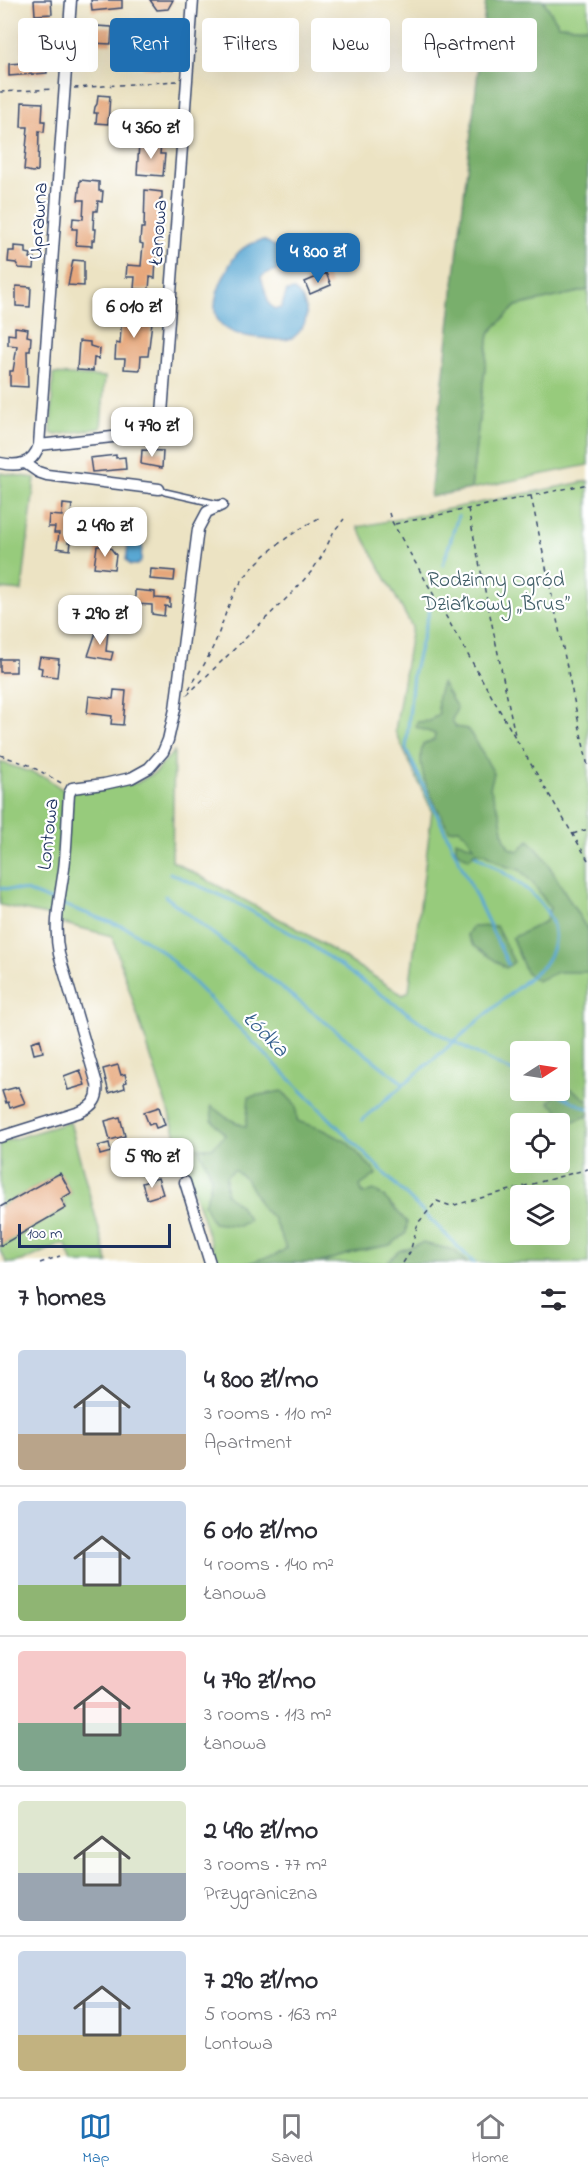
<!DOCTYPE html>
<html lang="en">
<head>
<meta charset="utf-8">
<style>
	:root { --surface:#fff; --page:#f7f7f7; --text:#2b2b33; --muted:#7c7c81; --line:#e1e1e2; --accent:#1f6fb2 }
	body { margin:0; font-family:"Indie Flower",sans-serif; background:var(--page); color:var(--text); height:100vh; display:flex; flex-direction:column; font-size:22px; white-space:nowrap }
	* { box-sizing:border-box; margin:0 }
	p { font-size:20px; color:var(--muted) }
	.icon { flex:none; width:33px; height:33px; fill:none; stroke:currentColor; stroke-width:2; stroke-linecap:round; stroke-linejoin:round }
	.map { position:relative; height:1263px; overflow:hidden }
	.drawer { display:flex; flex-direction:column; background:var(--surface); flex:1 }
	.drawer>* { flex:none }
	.banner { position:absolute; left:18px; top:18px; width:552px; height:54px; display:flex; gap:12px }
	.needle { width:39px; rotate:78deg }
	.buttons { position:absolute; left:510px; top:1041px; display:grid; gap:12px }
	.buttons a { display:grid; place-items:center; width:60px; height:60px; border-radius:6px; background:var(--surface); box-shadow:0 6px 24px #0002; font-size:30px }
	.scale { position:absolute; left:18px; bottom:15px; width:153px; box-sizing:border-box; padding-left:6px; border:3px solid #1b2f5e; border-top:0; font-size:16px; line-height:21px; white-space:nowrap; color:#1b2f5e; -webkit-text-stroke:4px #fff; paint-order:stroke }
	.price { position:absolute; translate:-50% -51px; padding:0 14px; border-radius:12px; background:#fff; color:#222; font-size:20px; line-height:39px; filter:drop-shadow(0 2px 3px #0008) }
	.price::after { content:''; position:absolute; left:50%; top:36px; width:18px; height:14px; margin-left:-9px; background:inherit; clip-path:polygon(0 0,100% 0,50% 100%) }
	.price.on { background:var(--accent); color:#fff }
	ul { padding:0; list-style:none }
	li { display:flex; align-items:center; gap:18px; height:150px; padding:0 18px }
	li+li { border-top:2px solid var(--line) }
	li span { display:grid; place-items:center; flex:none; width:168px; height:120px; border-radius:6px; color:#555 }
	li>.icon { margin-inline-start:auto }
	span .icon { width:72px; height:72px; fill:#fffc; stroke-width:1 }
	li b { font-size:26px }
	h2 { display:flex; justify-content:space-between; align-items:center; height:72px; padding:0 18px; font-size:26px }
	.tag { padding:0 21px; border-radius:6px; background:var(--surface); box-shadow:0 6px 24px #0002; font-size:21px; line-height:54px }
	.tag.on { background:var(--accent); color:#fff }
	.menu { display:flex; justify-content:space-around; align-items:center; height:84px; border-top:2px solid var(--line); background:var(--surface); font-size:16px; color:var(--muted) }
	.menu a { display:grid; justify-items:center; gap:3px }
	.menu .on { color:var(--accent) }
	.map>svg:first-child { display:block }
	.green { fill:#97cb7c; stroke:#597d6d; stroke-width:1.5; fill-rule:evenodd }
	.forest { fill:#79af6c; stroke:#4a6f65; stroke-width:1.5 }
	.water { fill:#5aa8d3; stroke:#3a6c98; stroke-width:1.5 }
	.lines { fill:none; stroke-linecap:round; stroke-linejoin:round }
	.stream { stroke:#5aa8d3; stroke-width:3 }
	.building { fill:#e6a77b }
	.service-casing { stroke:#3a4a6d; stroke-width:8 }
	.minor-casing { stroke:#3a4a6d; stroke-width:13 }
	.path { stroke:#3a4a6d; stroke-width:1.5; stroke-dasharray:4.5 4.5; stroke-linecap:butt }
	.service { stroke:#fff; stroke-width:5 }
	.minor { stroke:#fff; stroke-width:10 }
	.labels { text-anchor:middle; stroke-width:4.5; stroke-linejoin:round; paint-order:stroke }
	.street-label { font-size:21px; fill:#1b2f5e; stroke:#fff }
	.park-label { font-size:21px; fill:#405e67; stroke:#fff }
	.water-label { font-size:22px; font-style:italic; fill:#345f8d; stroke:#fff }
</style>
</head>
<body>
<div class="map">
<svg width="588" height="1263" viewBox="0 0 588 1263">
	<rect width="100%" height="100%" fill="#fff"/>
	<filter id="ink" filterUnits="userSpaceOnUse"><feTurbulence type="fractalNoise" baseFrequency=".0167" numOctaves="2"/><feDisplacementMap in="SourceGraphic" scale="12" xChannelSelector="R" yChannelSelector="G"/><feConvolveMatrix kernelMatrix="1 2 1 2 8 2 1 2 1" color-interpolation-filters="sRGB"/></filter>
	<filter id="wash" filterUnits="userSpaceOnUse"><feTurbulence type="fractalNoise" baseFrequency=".008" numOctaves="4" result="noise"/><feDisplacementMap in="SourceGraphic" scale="24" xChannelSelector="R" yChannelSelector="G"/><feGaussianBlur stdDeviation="1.35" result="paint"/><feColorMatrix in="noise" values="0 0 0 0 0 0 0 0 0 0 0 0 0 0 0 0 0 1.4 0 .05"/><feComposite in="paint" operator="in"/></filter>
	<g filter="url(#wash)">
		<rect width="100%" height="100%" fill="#ece3c3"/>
		<path class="green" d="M 543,0 L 588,0 L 588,27 L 559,25 Z
			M 588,290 L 588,465 L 471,489 L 489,333 L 516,306 Z
			M 53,374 L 105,377 L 101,428 L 56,435 L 51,433 Z
			M 0,473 L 35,478 L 22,591 L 0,589 Z
			M 588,481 L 588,1263 L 217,1263 L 112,936 L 61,923 L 46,915 L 0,905 L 0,762 L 45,777 L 62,789 L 91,789 L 137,783 L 156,772 L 174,751 L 172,861 L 305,933 L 403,995 L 409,991 L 432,811 L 395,731 L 412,627 L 358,527 ZM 520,1052 L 560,1052 L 560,1090 L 520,1090 ZM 520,1124 L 560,1124 L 560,1162 L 520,1162 ZM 520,1196 L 560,1196 L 560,1234 L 520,1234 Z
			M 70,1122 L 108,1263 L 73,1263 L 66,1245 L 63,1244 C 45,1250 26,1263 7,1263 L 0,1251 L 0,1246 L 63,1209 L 66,1207 L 61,1199 L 71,1193 L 60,1173 L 0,1207 L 0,1143 Z"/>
		<path class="forest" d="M 486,0 L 543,0 L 559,25 L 588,27 L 588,290 L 516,306 L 489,333 L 471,489 L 430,497 Z
			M 442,683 L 457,708 L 452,720 L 456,727 L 468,729 L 494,773 L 490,788 L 500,814 L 504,837 L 509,848 L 518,851 L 529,840 L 544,857 L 588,931 L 588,972 L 558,972 L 537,981 L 526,972 L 512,938 L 546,921 L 550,908 L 535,886 L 520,870 L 505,866 L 484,853 L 475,852 L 469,859 L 456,851 L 456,840 L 474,847 L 468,837 L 459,829 L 449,830 C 436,805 414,772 423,744 L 434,740 L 435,734 L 416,727 L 417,722 L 430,721 L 439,713 C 436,701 438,694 442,683 Z
			M 496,926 L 514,962 L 506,968 L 474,946 L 467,935 L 472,927 Z
			M 560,1088 L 572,1089 L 588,1101 L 588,1116 L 571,1122 L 549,1102 L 560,1090 Z
			M 282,1091 L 296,1105 L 297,1121 L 324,1130 L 347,1142 L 377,1174 L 360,1186 L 363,1194 L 374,1190 L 385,1198 L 407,1222 L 406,1233 L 390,1245 L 355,1252 L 319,1263 L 250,1263 C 264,1255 274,1260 286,1248 L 273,1218 L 263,1209 L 246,1179 L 234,1170 L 226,1176 L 226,1194 L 239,1205 L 249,1220 L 239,1226 L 213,1223 L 204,1204 C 216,1177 211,1173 198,1148 L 212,1148 L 225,1135 L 212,1120 L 211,1106 L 227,1118 L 246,1127 L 249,1097 Z
			M 422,1243 L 454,1250 L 467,1263 L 386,1263 L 399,1251 Z"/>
		<path class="water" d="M 263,240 C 276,246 284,252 290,265 C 281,273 272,268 261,277 L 269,304 L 275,309 L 281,308 L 287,291 L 294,290 C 302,295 308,308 306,318 C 305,325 300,332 294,337 C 285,342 272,339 262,338 C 214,335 204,314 226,272 C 235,253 242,245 263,240 Z
			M 118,518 L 139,522 L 138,524 L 143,527 L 141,561 L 137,565 L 130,565 L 126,560 L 128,546 L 114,535 L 111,528 Z"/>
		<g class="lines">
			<path class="stream" d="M 443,565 L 458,516
				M 432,601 L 413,674 L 406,749 L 508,964
				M 170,873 L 233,901 L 308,943 L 432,1030 L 520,1076
				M 0,888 L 26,891 L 55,902
				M 165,896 L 404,1084
				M 61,904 L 129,929 L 163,952 L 474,1263
				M 550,1090 L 588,1109
				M 362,1120 L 543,966 C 582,915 512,877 475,855"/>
		</g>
		<g id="blocks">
			<path class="building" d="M 34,0 L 51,0 L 52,14 L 35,15 Z
				M 91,0 L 122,0 L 122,8 L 92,11 Z
				M 150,0 L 173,0 L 168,9 L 157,10 Z
				M 96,26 L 112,27 L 111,44 L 91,43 L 92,31 L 95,32 Z
				M 39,30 L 39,42 L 45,42 L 47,73 L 9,76 L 9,64 L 22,63 L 22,31 Z
				M 155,42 L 167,43 L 166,61 L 173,62 L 173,70 L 143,68 L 144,55 L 154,56 Z
				M 98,95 L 110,96 L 108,124 L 96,123 L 97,113 L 94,113 L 95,107 L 97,104 Z
				M 22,102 L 43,103 L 42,121 L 45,121 L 44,132 L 39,131 L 38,171 L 32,172 L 24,170 L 28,127 L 21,127 Z
				M 139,143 L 161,145 L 160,154 L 165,154 L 163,176 L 137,174 Z
				M 80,180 L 99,182 L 99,191 L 103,191 L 102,202 L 98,201 L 97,211 L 94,211 L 93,229 L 96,229 L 95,240 L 92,240 L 92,246 L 76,245 L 77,229 L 72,229 L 73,218 L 83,219 L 84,200 L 78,200 Z
				M 145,190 L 162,192 L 162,199 L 160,199 L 158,239 L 157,239 L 155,278 L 150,277 L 149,290 L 134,289 L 135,277 L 126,277 L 127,265 L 141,266 L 143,244 L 140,243 L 141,228 L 144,228 Z
				M 14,246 L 26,247 L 26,253 L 31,254 L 30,258 L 35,258 L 34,269 L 19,268 L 16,263 L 8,262 L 9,251 L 14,251 Z
				M 73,260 L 84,261 L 84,286 L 68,285 Z
				M 326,273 L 331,285 L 310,294 L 305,282 Z
				M 16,286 L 31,287 L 30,307 L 16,306 Z
				M 122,311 L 153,313 L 148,356 L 141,356 L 140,370 L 124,369 L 125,359 L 115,359 L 116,343 L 120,344 Z
				M 15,327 L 28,329 L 27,336 L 31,337 L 30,351 L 27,351 L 28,387 L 10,386 L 10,371 L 13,371 L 17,346 L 8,345 L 8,334 L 15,335 Z
				M 79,341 L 90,342 L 90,346 L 100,349 L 99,359 L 94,358 L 93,371 L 77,370 Z
				M 142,450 L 163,451 L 162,468 L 141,464 Z
				M 116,455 L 116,458 L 125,457 L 126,469 L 92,472 L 90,458 Z
				M 63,504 L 72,505 L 68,542 L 71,542 L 70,550 L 57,548 L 59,533 L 54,533 L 55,527 L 48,527 L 49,515 L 62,516 Z
				M 97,546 L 109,546 L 116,555 L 114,569 L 94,567 Z
				M 151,569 L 175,571 L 174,581 L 150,579 Z
				M 135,590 L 155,592 L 155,598 L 170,599 L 170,607 L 165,606 L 164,616 L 152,614 L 152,605 L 135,604 Z
				M 97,629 L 108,631 L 106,651 L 113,652 L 111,660 L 88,656 Z
				M 40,657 L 59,659 L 57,677 L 41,675 L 42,668 L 38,667 Z
				M 0,659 L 16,659 L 16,672 L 0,672 Z
				M 114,690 L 126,691 L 123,725 L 111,724 L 112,716 L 87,713 L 89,696 L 113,699 Z
				M 40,1039 L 43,1052 L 34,1054 L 31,1042 Z
				M 118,1065 L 121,1075 L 125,1074 L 127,1082 L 124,1083 L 125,1088 L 109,1093 L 103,1069 Z
				M 80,1070 L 85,1085 L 68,1090 L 64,1076 Z
				M 18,1087 L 25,1103 L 10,1108 L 8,1102 L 6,1103 L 2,1091 Z
				M 159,1107 L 165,1125 L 156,1128 L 154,1123 L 149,1125 L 144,1112 Z
				M 120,1117 L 125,1136 L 110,1140 L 105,1121 Z
				M 109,1143 L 111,1152 L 100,1155 L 98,1146 Z
				M 60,1173 L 71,1193 L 61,1199 L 66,1208 L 0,1246 L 0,1207 Z
				M 158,1178 L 163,1194 L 147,1199 L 142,1183 Z"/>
		</g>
	</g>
	<g filter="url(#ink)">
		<use href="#blocks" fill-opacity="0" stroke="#3a4a6d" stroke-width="1.5"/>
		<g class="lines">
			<defs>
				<path id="service" d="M 159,489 L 165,492 L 218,504"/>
				<path id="minor" d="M 39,445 L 71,0
					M 0,463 C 18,467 33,464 39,445 L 149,433 L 161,427 L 193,0
					M 25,463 L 38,472 L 47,475 L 159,489
					M 0,1137 L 80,1112 C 93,1106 99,1099 97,1084 L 59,954 C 53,924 60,899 64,869 C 67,845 67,819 69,794 L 72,788 L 104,784 L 131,778 L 149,768 L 163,752 L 168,740 L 175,709 L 198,529 L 207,512 L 222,505
					M 185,1182 L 210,1263"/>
			</defs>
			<use href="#service" class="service-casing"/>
			<use href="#minor" class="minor-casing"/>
			<path class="path" d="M 74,88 L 177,81
				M 0,92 L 54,89
				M 531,496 L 588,767
				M 468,509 L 515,735
				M 389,513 L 391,520 L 516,739 L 588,860
				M 395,524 L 588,484
				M 189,689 C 197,676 206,663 212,649 C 220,633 224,615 232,598 C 248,563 286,536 319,518
				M 187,695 L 293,592 L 311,572 L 322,556 L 334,531 L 344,519
				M 0,755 L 29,765 L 63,784
				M 573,834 L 588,829
				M 40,1263 L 60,1256
				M 403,1263 L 410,1252 L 418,1223 L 437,1201 L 451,1206 L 588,1169"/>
			<use href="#service" class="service"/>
			<use href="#minor" class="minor"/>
		</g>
	</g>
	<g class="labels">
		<g class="street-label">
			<text transform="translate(37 221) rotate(-86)" y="7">Uprawna</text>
			<text transform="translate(157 232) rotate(-86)" y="7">Łanowa</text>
			<text transform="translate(47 834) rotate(-84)" y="7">Lontowa</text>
		</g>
		<g class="park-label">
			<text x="496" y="586">Rodzinny Ogród<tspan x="496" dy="24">Działkowy „Brus”</tspan></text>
		</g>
		<g class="water-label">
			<text transform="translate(267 1033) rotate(45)" y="8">Łódka</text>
		</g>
	</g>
</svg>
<div class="buttons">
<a><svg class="needle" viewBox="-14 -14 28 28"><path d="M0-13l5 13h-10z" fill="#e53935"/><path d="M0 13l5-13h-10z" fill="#7c7c81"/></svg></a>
<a><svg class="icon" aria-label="locate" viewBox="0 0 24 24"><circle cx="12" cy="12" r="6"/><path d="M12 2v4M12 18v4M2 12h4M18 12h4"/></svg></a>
<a><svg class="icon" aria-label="layers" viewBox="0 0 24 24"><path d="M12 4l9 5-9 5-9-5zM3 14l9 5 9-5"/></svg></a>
</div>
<div class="scale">100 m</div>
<b class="price" style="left:151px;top:160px">4 360 zł</b>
<b class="price on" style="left:318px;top:284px">4 800 zł</b>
<b class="price" style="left:134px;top:339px">6 010 zł</b>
<b class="price" style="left:152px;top:458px">4 790 zł</b>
<b class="price" style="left:105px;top:558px">2 490 zł</b>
<b class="price" style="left:100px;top:646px">7 290 zł</b>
<b class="price" style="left:152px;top:1189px">5 990 zł</b>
<div class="banner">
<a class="tag">Buy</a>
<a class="tag on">Rent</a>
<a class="tag">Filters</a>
<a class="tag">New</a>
<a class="tag">Apartment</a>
</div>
</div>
<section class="drawer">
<h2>7 homes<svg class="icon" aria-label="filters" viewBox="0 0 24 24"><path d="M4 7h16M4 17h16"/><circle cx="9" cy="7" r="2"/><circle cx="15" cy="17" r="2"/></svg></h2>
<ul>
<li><span style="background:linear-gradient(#c9d6e8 70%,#b9a48a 0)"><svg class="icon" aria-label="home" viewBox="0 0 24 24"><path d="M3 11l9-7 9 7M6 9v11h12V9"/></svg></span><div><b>4 800 zł/mo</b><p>3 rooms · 110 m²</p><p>Apartment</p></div></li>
<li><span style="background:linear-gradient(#c9d6e8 70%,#8fb573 0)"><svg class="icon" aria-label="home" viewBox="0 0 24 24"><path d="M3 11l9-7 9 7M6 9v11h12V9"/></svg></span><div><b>6 010 zł/mo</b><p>4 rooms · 140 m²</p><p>Łanowa</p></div></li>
<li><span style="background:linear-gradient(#f6c9c9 60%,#7fa58c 0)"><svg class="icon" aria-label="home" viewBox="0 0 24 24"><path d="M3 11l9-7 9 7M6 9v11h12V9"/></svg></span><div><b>4 790 zł/mo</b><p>3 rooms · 113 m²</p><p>Łanowa</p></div></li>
<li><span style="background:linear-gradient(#dfe7d0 60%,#9aa5b1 0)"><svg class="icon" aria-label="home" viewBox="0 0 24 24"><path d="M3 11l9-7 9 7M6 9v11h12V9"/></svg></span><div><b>2 490 zł/mo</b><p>3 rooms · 77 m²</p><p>Przygraniczna</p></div></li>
<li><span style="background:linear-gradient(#c9d6e8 70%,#c2b280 0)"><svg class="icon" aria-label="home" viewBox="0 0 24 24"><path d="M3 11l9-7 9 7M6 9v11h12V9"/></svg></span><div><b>7 290 zł/mo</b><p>5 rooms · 163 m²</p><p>Lontowa</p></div></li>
</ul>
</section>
<nav class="menu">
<a class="on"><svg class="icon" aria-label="map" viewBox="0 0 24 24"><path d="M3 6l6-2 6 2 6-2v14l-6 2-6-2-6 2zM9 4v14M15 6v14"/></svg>Map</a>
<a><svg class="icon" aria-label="saved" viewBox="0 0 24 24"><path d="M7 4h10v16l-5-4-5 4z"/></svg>Saved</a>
<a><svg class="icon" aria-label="home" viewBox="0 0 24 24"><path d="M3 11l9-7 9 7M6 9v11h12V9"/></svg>Home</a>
</nav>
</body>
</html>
